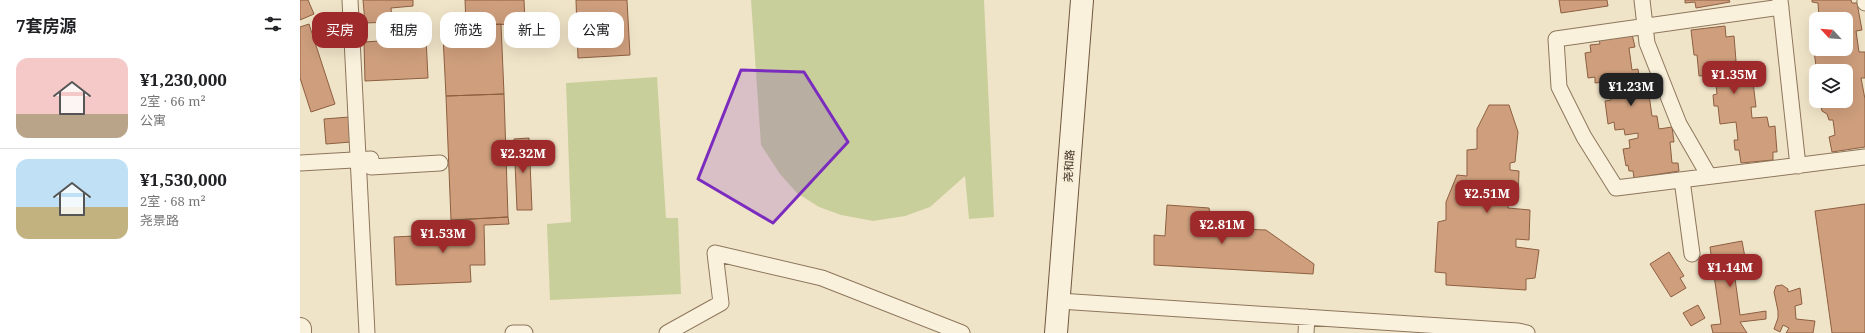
<!DOCTYPE html>
<html lang="zh">
<head>
<meta charset="utf-8">
<style>
	:root { --surface:#fff; --page:#f6f6f6; --text:#202124; --muted:#757577; --line:#e0e0e0; --accent:#9e2a2b }
	body { margin:0; font-family:"Noto Serif","Noto Sans SC",serif; background:var(--page); color:var(--text); height:100vh; display:flex; flex-direction:column; font-size:15px; white-space:nowrap }
	* { box-sizing:border-box; margin:0 }
	p { font-size:13px; color:var(--muted) }
	.icon { flex:none; width:22px; height:22px; fill:none; stroke:currentColor; stroke-width:2; stroke-linecap:round; stroke-linejoin:round }
	.map { position:relative; flex:1; overflow:hidden }
	.sheet { display:flex; flex-direction:column; background:var(--surface); width:300px }
	.sheet>* { flex:none }
	.hud { position:absolute; left:12px; top:12px; width:380px; height:36px; display:flex; gap:8px }
	.needle { width:26px; rotate:296deg }
	.tools { position:absolute; left:1509px; top:12px; display:grid; gap:8px }
	.tools a { display:grid; place-items:center; width:44px; height:44px; border-radius:8px; background:var(--surface); box-shadow:0 4px 16px #0002; font-size:20px }
	.price { position:absolute; translate:-50% -34px; padding:0 9px; border-radius:8px; background:var(--accent); color:#fff; font-size:13px; line-height:26px; filter:drop-shadow(0 1px 2px #0008) }
	.price::after { content:''; position:absolute; left:50%; top:24px; width:12px; height:9px; margin-left:-6px; background:inherit; clip-path:polygon(0 0,100% 0,50% 100%) }
	.price.selected { background:#222; color:#fff }
	ul { padding:0; list-style:none }
	li { display:flex; align-items:center; gap:12px; height:100px; padding:0 16px }
	li+li { border-top:1px solid var(--line) }
	li span { display:grid; place-items:center; flex:none; width:112px; height:80px; border-radius:12px; color:#555 }
	li>.icon { margin-inline-start:auto }
	span .icon { width:48px; height:48px; fill:#fffc; stroke-width:1 }
	li b { font-size:17px }
	h2 { display:flex; justify-content:space-between; align-items:center; height:48px; padding:0 16px; font-size:17px }
	.chip { padding:0 14px; border-radius:12px; background:var(--surface); box-shadow:0 4px 16px #0002; font-size:14px; line-height:36px }
	.chip.selected { background:var(--accent); color:#fff }
	main { display:flex; flex:1; min-height:0 }
	.map>svg:first-child { display:block }
	.green { fill:#c9cf9b }
	.building { fill:#cf9f7d; stroke:#8d5f41 }
	.lines { fill:none; stroke-linecap:round; stroke-linejoin:round }
	.lane-casing { stroke:#8d765c; stroke-width:17 }
	.street-casing { stroke:#8d765c; stroke-width:24 }
	.secondary-casing { stroke:#6f573f; stroke-width:24 }
	.lane { stroke:#faf1dc; stroke-width:15 }
	.street { stroke:#faf1dc; stroke-width:22 }
	.secondary { stroke:#faf1dc; stroke-width:22 }
	.marked { fill:#7b2cbf; fill-opacity:0.2; stroke:#7b2cbf; stroke-width:3; stroke-linejoin:round }
	.labels { text-anchor:middle; stroke-width:4; stroke-linejoin:round; paint-order:stroke }
	.street-label { font-size:11px; fill:#3d2e20; stroke:#f7eed8 }
</style>
</head>
<body>
<main>
<section class="sheet">
<h2>7套房源<svg class="icon" aria-label="filters" viewBox="0 0 24 24"><path d="M4 7h16M4 17h16"/><circle cx="9" cy="7" r="2"/><circle cx="15" cy="17" r="2"/></svg></h2>
<ul>
<li><span style="background:linear-gradient(#f6c9c9 70%,#b9a48a 0)"><svg class="icon" aria-label="home" viewBox="0 0 24 24"><path d="M3 11l9-7 9 7M6 9v11h12V9"/></svg></span><div><b>¥1,230,000</b><p>2室 · 66 m²</p><p>公寓</p></div></li>
<li><span style="background:linear-gradient(#bfe0f5 60%,#c2b280 0)"><svg class="icon" aria-label="home" viewBox="0 0 24 24"><path d="M3 11l9-7 9 7M6 9v11h12V9"/></svg></span><div><b>¥1,530,000</b><p>2室 · 68 m²</p><p>尧景路</p></div></li>
</ul>
</section>
<div class="map">
<svg width="1565" height="333" viewBox="0 0 1565 333">
	<rect width="100%" height="100%" fill="#f0e4c8"/>
	<path class="green" d="M 451,0 L 684,0 L 694,217 L 669,219 L 665,176 L 630,207 L 605,216 L 573,221 L 541,215 L 519,207 L 497,193 L 480,174 L 461,145 Z
		M 357,77 L 366,218 L 378,218 L 381,294 L 250,300 L 247,224 L 271,222 L 266,83 Z"/>
	<path class="building" d="M 0,0 L 8,0 L 14,14 L 0,20 Z
		M 63,0 L 113,0 L 113,6 L 91,8 L 92,22 L 65,23 Z
		M 165,0 L 224,0 L 225,24 L 166,25 Z
		M 276,0 L 327,0 L 330,55 L 278,58 Z
		M 1259,0 L 1307,0 L 1308,6 L 1261,13 Z
		M 1385,0 L 1429,0 L 1430,2 L 1396,8 L 1395,2 L 1385,3 Z
		M 1512,0 L 1551,0 L 1552,3 L 1557,3 L 1562,30 L 1556,31 L 1559,52 L 1565,52 L 1565,78 L 1561,78 L 1565,99 L 1565,147 L 1532,152 L 1529,137 L 1535,135 L 1533,120 L 1529,120 L 1527,114 L 1522,111 L 1520,101 L 1546,101 L 1546,71 L 1523,71 L 1522,65 L 1516,66 L 1514,51 L 1524,49 L 1546,49 L 1546,19 L 1516,19 L 1516,22 L 1515,19 L 1519,17 L 1518,3 L 1512,2 Z
		M 9,24 L 35,104 L 11,112 L 0,78 L 0,27 Z
		M 201,24 L 204,94 L 146,96 L 143,36 L 166,35 L 166,25 Z
		M 1425,26 L 1426,37 L 1434,36 L 1436,61 L 1431,62 L 1432,72 L 1445,71 L 1446,83 L 1453,82 L 1456,107 L 1451,107 L 1452,118 L 1467,117 L 1469,127 L 1475,126 L 1477,152 L 1473,152 L 1473,160 L 1441,163 L 1439,150 L 1435,150 L 1434,140 L 1438,140 L 1436,122 L 1420,124 L 1418,106 L 1414,106 L 1413,95 L 1417,94 L 1415,75 L 1399,76 L 1397,55 L 1394,55 L 1391,30 Z
		M 1516,27 L 1516,41 L 1513,41 L 1510,28 Z
		M 1332,34 L 1335,47 L 1329,48 L 1332,70 L 1338,69 L 1340,83 L 1352,81 L 1354,95 L 1349,95 L 1352,116 L 1357,116 L 1359,129 L 1372,127 L 1374,142 L 1370,142 L 1372,163 L 1378,163 L 1379,171 L 1334,178 L 1333,171 L 1329,171 L 1328,165 L 1326,166 L 1323,149 L 1330,148 L 1329,140 L 1338,138 L 1338,133 L 1325,135 L 1324,129 L 1315,130 L 1314,122 L 1308,124 L 1305,101 L 1311,100 L 1310,93 L 1318,91 L 1317,86 L 1305,87 L 1304,82 L 1295,83 L 1295,77 L 1288,78 L 1285,53 L 1291,52 L 1290,45 L 1300,44 L 1299,39 Z
		M 126,38 L 128,78 L 65,81 L 64,42 Z
		M 204,94 L 208,217 L 151,220 L 146,96 Z
		M 1189,105 L 1209,105 L 1218,132 L 1215,162 L 1210,163 L 1210,170 L 1219,171 L 1218,198 L 1209,200 L 1208,208 L 1230,210 L 1229,240 L 1216,239 L 1216,247 L 1239,250 L 1235,278 L 1226,279 L 1226,290 L 1146,285 L 1146,273 L 1135,272 L 1138,222 L 1146,220 L 1146,202 L 1157,175 L 1167,176 L 1167,150 L 1177,149 L 1177,129 Z
		M 49,117 L 51,142 L 26,144 L 24,119 Z
		M 229,138 L 232,210 L 217,210 L 214,139 Z
		M 1565,204 L 1565,333 L 1532,333 L 1515,211 Z
		M 867,205 L 909,208 L 910,214 L 938,216 L 937,229 L 966,230 L 1014,264 L 1013,274 L 854,265 L 854,235 L 865,236 Z
		M 208,217 L 209,224 L 184,225 L 185,265 L 170,265 L 171,282 L 96,285 L 94,237 L 155,234 L 155,220 Z
		M 1442,241 L 1446,263 L 1438,265 L 1434,271 L 1440,315 L 1466,311 L 1466,319 L 1440,322 L 1447,333 L 1413,333 L 1411,325 L 1421,324 L 1410,247 Z
		M 1369,252 L 1384,276 L 1380,278 L 1386,288 L 1371,297 L 1350,264 Z
		M 1482,285 L 1488,289 L 1488,292 L 1500,288 L 1502,304 L 1495,306 L 1496,319 L 1515,321 L 1513,333 L 1486,333 L 1489,328 L 1483,325 L 1480,332 L 1474,329 L 1478,318 L 1478,311 L 1474,292 L 1476,286 Z
		M 1398,305 L 1405,318 L 1391,326 L 1383,313 Z"/>
	<g class="lines">
		<defs>
			<path id="lane" d="M 50,0 L 67,333
				M 1342,0 L 1347,43 L 1379,124 L 1409,176
				M 1480,0 L 1498,166
				M 1565,0 L 1565,3
				M 1481,7 L 1256,39 L 1259,87 L 1284,137 L 1316,188 L 1565,157
				M 0,163 L 71,159 L 71,167 L 140,163
				M 1382,180 L 1392,254
				M 759,301 L 1218,331 L 1227,333
				M 213,333 L 225,333
				M 367,333 L 421,303 L 415,253 L 522,278 L 662,333
				M 1006,333 L 1007,317"/>
			<path id="street" d="M 0,329 L 0,333"/>
			<path id="secondary" d="M 756,333 L 782,0"/>
		</defs>
		<use href="#lane" class="lane-casing"/>
		<use href="#street" class="street-casing"/>
		<use href="#secondary" class="secondary-casing"/>
		<use href="#lane" class="lane"/>
		<use href="#street" class="street"/>
		<use href="#secondary" class="secondary"/>
	</g>
	<path class="marked" d="M 441,70 L 504,72 L 548,142 L 473,223 L 398,179 Z"/>
	<g class="labels">
		<g class="street-label">
			<text transform="translate(769 166) rotate(-86)" y="4">尧和路</text>
		</g>
	</g>
</svg>
<div class="tools">
<a><svg class="needle" viewBox="-14 -14 28 28"><path d="M0-13l5 13h-10z" fill="#e53935"/><path d="M0 13l5-13h-10z" fill="#757577"/></svg></a>
<a><svg class="icon" aria-label="layers" viewBox="0 0 24 24"><path d="M12 4l9 5-9 5-9-5zM3 14l9 5 9-5"/></svg></a>
</div>
<b class="price" style="left:1434px;top:95px">¥1.35M</b>
<b class="price selected" style="left:1331px;top:107px">¥1.23M</b>
<b class="price" style="left:223px;top:174px">¥2.32M</b>
<b class="price" style="left:1187px;top:214px">¥2.51M</b>
<b class="price" style="left:922px;top:245px">¥2.81M</b>
<b class="price" style="left:143px;top:254px">¥1.53M</b>
<b class="price" style="left:1430px;top:288px">¥1.14M</b>
<div class="hud">
<a class="chip selected">买房</a>
<a class="chip">租房</a>
<a class="chip">筛选</a>
<a class="chip">新上</a>
<a class="chip">公寓</a>
</div>
</div>
</main>
</body>
</html>
